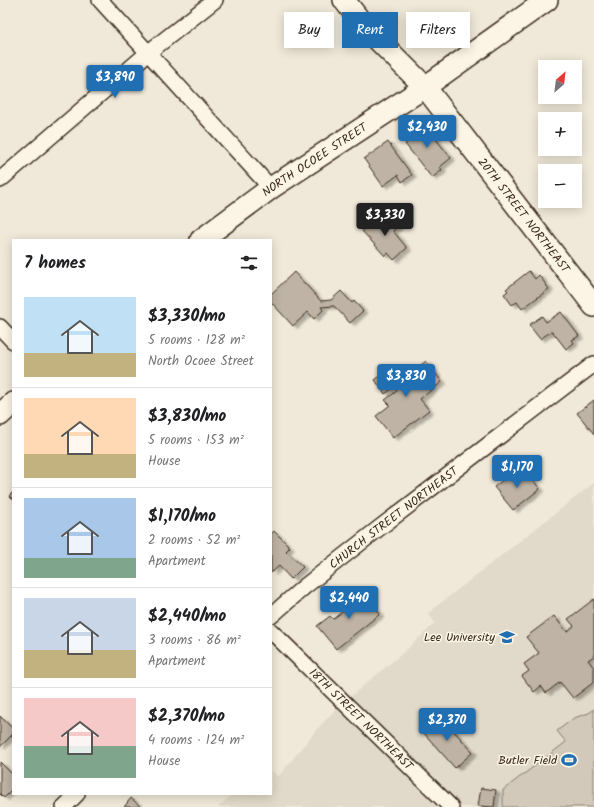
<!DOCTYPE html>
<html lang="en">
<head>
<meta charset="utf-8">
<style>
	:root { --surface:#fff; --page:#f6f6f6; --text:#202124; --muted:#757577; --line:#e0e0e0; --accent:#1f6fb2 }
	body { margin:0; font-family:Kalam,sans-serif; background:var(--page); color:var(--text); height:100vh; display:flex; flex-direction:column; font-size:15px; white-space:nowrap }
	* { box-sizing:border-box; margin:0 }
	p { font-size:13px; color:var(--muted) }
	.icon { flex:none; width:22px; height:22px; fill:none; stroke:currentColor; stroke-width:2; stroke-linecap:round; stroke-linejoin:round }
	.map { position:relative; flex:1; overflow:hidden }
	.sheet { position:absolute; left:12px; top:239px; width:260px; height:556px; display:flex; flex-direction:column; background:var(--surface); border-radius:0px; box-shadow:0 2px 10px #0003 }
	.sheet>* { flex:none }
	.banner { position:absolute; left:284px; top:12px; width:250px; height:36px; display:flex; gap:8px }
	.needle { width:26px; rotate:28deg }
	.buttons { position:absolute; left:538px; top:60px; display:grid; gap:8px }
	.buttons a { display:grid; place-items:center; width:44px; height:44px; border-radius:0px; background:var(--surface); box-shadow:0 2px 10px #0003; font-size:20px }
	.price { position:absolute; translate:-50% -34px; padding:0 9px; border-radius:4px; background:var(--accent); color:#fff; font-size:13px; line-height:26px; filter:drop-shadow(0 1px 2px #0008) }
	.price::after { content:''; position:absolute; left:50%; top:24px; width:12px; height:9px; margin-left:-6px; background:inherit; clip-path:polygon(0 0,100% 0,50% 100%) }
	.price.on { background:#222; color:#fff }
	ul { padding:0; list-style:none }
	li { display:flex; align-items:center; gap:12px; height:100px; padding:0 12px }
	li+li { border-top:1px solid var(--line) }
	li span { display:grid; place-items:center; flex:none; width:112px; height:80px; border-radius:0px; color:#555 }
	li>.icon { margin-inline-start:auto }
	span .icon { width:48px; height:48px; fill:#fffc; stroke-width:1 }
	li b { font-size:17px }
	h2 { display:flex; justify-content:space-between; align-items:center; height:48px; padding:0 12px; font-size:17px }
	.chip { padding:0 14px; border-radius:0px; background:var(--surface); box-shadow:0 2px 10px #0003; font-size:14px; line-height:36px }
	.chip.on { background:var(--accent); color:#fff }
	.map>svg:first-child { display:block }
	.built { fill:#e1d9c9 }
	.green { fill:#d2c9ba; stroke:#867a6c }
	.building { fill:#beb3a4; stroke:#3b2a1e; filter:url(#shadow) }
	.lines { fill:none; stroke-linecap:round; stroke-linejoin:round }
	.street-casing { stroke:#3b2a1e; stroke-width:18 }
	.secondary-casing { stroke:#3b2a1e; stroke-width:24 }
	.street { stroke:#fcf5e5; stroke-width:15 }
	.secondary { stroke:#fcf5e5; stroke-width:21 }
	.labels { text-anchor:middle; stroke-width:3; stroke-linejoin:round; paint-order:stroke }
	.street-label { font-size:12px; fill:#3b2a1e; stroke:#fcf5e5 }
	.poi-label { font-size:12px; fill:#3b2a1e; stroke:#fcf5e5; text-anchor:end }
</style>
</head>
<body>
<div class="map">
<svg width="594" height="807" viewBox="0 0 594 807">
	<defs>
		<filter id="shadow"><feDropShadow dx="4.5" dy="2.5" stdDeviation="1" flood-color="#0004"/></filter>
	</defs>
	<rect width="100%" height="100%" fill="#f0e9d9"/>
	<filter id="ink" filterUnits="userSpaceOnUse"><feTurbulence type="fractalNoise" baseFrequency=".025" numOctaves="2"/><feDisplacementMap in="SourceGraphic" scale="8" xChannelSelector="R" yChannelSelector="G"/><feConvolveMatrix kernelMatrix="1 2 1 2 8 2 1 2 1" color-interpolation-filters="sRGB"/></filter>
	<g filter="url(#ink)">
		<path class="built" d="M 594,483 L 594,807 L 218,807 L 233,794 L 271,794 L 271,770 L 278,777 L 317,729 L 337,708 L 405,651 L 435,623 L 428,613 Z"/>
		<path class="green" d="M 594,709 L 594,807 L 503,807 L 503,790 L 566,742 L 557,731 L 574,718 L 589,713 Z"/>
		<path class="building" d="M 428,122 L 438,135 L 435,138 L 451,158 L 440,167 L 442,170 L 432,178 L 405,144 L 410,140 L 406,134 L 412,129 L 415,132 Z
			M 388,142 L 412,175 L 402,182 L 398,175 L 383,186 L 364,159 Z
			M 390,215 L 399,225 L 393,231 L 407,248 L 394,260 L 388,253 L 385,256 L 362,231 L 380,216 L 383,220 Z
			M 529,271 L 535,279 L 539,275 L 549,289 L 522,309 L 517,302 L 512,305 L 504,294 L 508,291 L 506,289 Z
			M 294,272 L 321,301 L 331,300 L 341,291 L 352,303 L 354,301 L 363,311 L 350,323 L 334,306 L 321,307 L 323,310 L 314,319 L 308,312 L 293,326 L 271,302 L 271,294 Z
			M 561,312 L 579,336 L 572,340 L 574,343 L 566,349 L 552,331 L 540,339 L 529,325 L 542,316 L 546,322 Z
			M 426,361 L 442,382 L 420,399 L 429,410 L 393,438 L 376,416 L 390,405 L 385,400 L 397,391 L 394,387 L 385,394 L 375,380 L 389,369 L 399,382 Z
			M 594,400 L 594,434 L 577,413 Z
			M 516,470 L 521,476 L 526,472 L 540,489 L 513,510 L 494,487 Z
			M 13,492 L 13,500 L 9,496 Z
			M 274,531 L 290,547 L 286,551 L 303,567 L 291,579 L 279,566 L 271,573 L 271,534 Z
			M 361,590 L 380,614 L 336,649 L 317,626 L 330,616 L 333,619 L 352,604 L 349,600 Z
			M 594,599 L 594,656 L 588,660 L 594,668 L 594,682 L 573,698 L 560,682 L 546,693 L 541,686 L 534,692 L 522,676 L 529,671 L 524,664 L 539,653 L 526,637 L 554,616 L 567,632 L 574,626 L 568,619 Z
			M 439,715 L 473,752 L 455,768 L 422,731 Z
			M 0,716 L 13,729 L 13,734 L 0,747 Z
			M 0,762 L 13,775 L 13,789 L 4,798 L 0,794 Z
			M 481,788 L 496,790 L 494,807 L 478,806 Z
			M 131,798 L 141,807 L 124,807 Z"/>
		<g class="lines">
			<defs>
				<g id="street">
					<path d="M 100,0 L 271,188"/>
					<path d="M 0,180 L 149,52 L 215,0"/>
					<path d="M 0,327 L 13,341"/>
					<path id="s1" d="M 271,616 L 304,587 L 378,529 L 594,364"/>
					<path id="s2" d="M 271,631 L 451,807"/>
					<path d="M 64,807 L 77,794"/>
				</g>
				<g id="secondary">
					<path id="s3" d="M 344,0 L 365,27 L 425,87 L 594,306"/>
					<path id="s4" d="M 201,240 L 271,188 L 425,87 L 547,0"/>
					<path d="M 0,415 L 13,403"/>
				</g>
			</defs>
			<use href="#street" class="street-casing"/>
			<use href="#secondary" class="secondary-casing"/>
			<use href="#street" class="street"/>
			<use href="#secondary" class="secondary"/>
		</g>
	</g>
	<defs>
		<symbol id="university-bare" viewBox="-9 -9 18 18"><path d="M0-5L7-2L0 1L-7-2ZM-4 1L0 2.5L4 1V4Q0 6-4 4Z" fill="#1f6fb2" stroke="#fcf5e5" stroke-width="2.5" paint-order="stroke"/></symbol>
		<symbol id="stadium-bare" viewBox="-9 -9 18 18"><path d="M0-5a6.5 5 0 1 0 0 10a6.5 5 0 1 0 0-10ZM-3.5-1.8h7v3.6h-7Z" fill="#1f6fb2" stroke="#fcf5e5" stroke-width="2.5" paint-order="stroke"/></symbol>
	</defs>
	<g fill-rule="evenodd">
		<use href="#university-bare" x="496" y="626" width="22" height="22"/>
		<use href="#stadium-bare" x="558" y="749" width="22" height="22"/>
	</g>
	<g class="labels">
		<g class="street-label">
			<text dy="4" stroke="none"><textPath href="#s4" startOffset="139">NORTH OCOEE STREET</textPath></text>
			<text dy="4" stroke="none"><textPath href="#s3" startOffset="281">20TH STREET NORTHEAST</textPath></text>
			<text dy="4" stroke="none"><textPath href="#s1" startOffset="157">CHURCH STREET NORTHEAST</textPath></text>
			<text dy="4" stroke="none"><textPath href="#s2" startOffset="126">18TH STREET NORTHEAST</textPath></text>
		</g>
		<g class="poi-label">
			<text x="495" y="641">Lee University</text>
			<text x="557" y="764">Butler Field</text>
		</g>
	</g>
</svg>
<div class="buttons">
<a><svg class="needle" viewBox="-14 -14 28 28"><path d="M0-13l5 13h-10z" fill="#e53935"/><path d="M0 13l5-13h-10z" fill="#757577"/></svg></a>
<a>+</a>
<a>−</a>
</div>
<b class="price" style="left:115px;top:99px">$3,890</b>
<b class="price" style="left:427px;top:149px">$2,430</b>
<b class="price on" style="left:385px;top:237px">$3,330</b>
<b class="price" style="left:406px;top:398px">$3,830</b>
<b class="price" style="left:517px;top:489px">$1,170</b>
<b class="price" style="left:349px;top:620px">$2,440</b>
<b class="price" style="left:447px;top:742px">$2,370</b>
<div class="banner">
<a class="chip">Buy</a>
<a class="chip on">Rent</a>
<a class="chip">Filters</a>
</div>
<section class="sheet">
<h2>7 homes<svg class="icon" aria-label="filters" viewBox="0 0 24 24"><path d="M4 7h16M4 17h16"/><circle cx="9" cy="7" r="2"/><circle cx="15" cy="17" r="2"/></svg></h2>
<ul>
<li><span style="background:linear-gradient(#bfe0f5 70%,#c2b280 0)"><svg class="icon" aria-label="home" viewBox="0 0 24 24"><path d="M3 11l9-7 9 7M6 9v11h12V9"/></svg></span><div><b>$3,330/mo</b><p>5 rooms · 128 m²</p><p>North Ocoee Street</p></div></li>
<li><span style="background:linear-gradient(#ffd9b3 70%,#c2b280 0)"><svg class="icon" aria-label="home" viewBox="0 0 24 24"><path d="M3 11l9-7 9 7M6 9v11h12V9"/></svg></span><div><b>$3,830/mo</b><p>5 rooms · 153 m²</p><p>House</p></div></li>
<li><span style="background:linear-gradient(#a9c7e8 75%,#7fa58c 0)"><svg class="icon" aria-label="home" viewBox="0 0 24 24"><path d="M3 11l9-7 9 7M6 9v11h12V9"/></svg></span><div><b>$1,170/mo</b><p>2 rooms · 52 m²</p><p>Apartment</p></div></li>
<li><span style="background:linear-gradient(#c9d6e8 65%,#c2b280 0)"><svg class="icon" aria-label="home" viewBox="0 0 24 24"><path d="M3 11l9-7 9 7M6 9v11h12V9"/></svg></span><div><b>$2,440/mo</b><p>3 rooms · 86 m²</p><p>Apartment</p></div></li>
<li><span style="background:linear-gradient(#f6c9c9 60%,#7fa58c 0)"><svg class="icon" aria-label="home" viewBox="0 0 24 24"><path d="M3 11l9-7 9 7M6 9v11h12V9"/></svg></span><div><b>$2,370/mo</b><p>4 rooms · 124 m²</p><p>House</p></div></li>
</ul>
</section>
</div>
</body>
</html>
